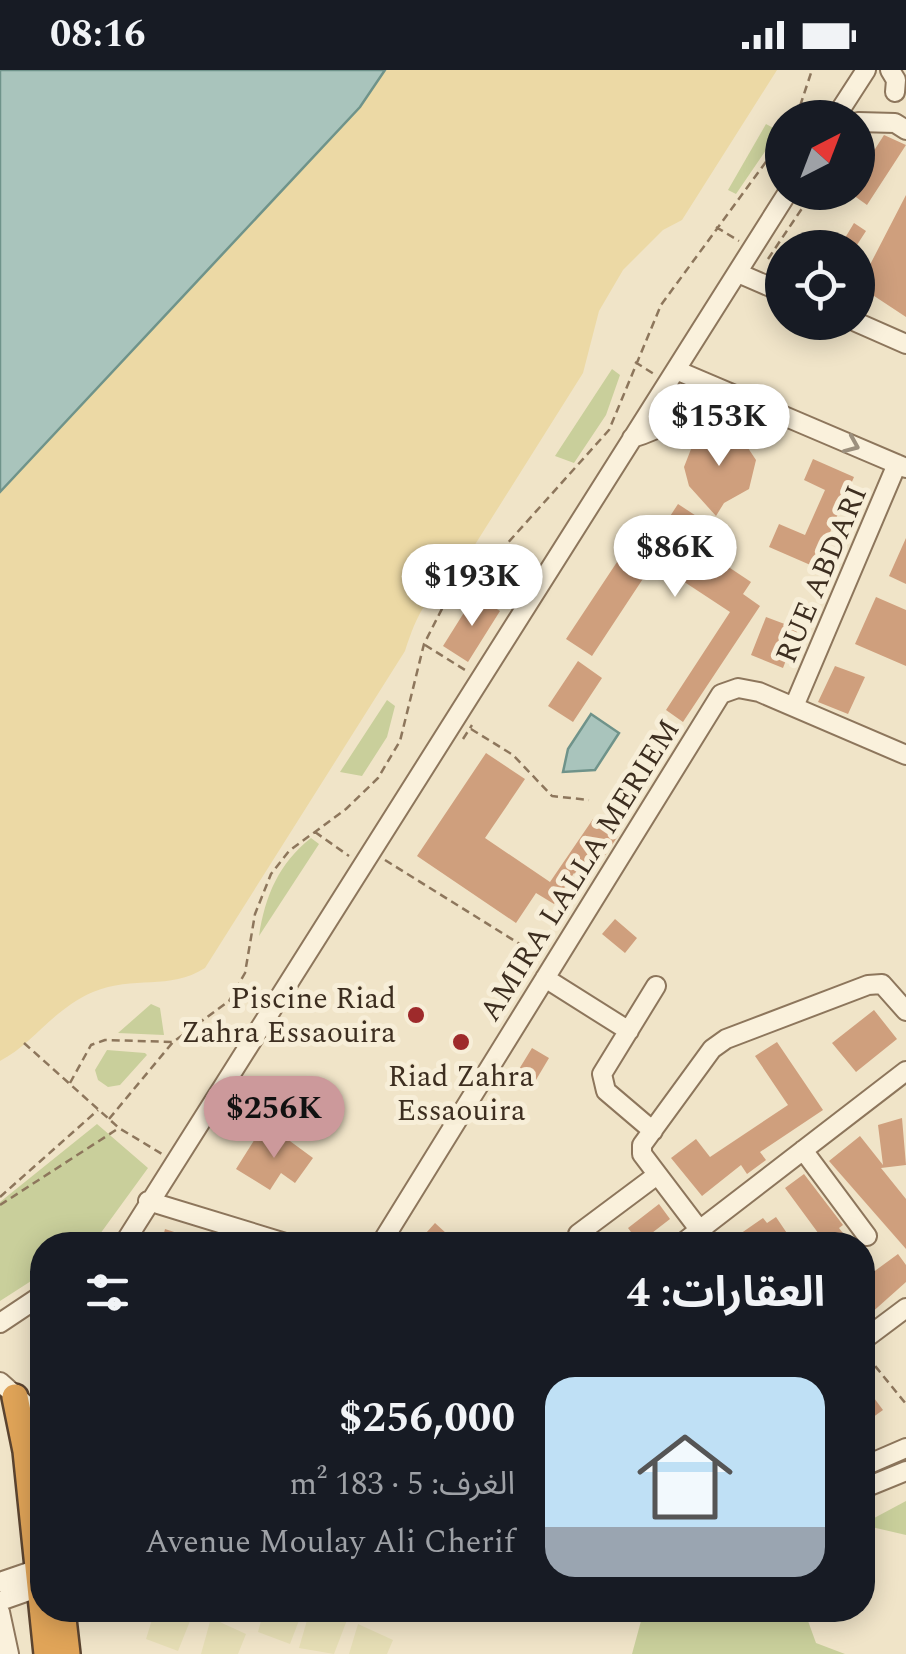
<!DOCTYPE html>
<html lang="ar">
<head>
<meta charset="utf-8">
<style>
	:root { --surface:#171b24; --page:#20242c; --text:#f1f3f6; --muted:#9ea1a6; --line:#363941; --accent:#cc999b }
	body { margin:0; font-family:Spectral,"Noto Sans Arabic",serif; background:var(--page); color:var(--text); direction:rtl; height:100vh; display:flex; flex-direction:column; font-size:38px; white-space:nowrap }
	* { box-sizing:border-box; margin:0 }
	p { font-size:32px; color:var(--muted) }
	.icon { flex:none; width:55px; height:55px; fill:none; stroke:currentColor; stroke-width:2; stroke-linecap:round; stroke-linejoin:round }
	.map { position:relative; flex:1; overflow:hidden; direction:ltr }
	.drawer { position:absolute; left:30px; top:1162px; width:845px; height:390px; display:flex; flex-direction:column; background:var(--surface); border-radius:40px; box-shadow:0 5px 25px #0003; direction:rtl }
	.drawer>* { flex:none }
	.needle { width:65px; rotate:42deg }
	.controls { position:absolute; left:765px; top:30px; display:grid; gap:20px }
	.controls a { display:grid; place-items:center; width:110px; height:110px; border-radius:50%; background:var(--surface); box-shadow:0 5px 25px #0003; font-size:50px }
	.price { position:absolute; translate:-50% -85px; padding:0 22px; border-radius:35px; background:#fff; color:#222; font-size:32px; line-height:65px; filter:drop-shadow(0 2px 5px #0008) }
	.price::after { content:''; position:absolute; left:50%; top:60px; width:30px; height:22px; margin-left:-15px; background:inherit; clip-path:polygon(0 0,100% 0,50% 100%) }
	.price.selected { background:var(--accent); color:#111 }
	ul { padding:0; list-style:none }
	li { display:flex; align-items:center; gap:30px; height:250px; padding:0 50px }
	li+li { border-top:2px solid var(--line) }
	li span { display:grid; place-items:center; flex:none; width:280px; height:200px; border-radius:30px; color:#555 }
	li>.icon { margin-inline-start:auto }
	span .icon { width:120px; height:120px; fill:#fffc; stroke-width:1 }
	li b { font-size:42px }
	h2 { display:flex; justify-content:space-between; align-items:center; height:120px; padding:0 50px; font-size:42px }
	.status { display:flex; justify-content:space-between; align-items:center; height:70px; padding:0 50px; background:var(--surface); direction:ltr }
	.status svg { height:28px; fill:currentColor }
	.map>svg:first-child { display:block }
	.farmland { fill:#e6deb5 }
	.green { fill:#c9cf9b }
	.sand { fill:#ecd9a5 }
	.water { fill:#a9c4bc; stroke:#6f938a; stroke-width:2.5 }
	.building { fill:#cf9f7d }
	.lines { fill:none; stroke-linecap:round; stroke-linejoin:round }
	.minor-casing { stroke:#8d765c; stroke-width:22 }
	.highway-casing { stroke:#5b4430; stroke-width:30 }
	.path { stroke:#8d765c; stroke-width:2.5; stroke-dasharray:8 5; stroke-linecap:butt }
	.minor { stroke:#faf1dc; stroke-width:18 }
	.highway { stroke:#e0a458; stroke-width:25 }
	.oneway { stroke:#9c907e }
	.poi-dot { fill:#9e2a2b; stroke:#f7eed8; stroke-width:4 }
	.labels { text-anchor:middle; stroke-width:10; stroke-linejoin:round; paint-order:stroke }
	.street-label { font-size:30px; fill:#3d2e20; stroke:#f7eed8 }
	.poi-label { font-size:30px; fill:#3d2e20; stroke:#f7eed8; text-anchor:end }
</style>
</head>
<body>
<div class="status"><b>08:16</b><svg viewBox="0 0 49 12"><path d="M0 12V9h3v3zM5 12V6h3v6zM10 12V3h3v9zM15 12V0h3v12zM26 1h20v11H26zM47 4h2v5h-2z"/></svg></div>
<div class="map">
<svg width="906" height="1584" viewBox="0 0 906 1584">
	<rect width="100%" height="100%" fill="#f0e4c8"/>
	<path class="farmland" d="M 155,1540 L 194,1541 L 178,1581 L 146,1569 Z
		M 264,1540 L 303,1540 L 290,1574 L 258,1562 Z
		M 310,1540 L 325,1540 L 347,1550 L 334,1584 L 299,1578 Z
		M 211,1548 L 246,1564 L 238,1584 L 201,1584 Z
		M 358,1554 L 393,1570 L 387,1584 L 349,1584 Z"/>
	<path class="green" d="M 766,54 L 779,61 L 736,124 L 728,120 Z
		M 612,299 L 620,305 L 606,345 L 574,393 L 555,386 Z
		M 500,491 L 518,505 L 502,536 L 474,517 Z
		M 387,630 L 395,636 L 387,667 L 362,706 L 340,702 Z
		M 311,768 L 319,774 L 259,866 C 265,826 279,793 311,768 Z
		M 151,934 L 160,938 L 164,965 L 118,963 Z
		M 107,980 L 145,983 L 147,985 L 120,1015 L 108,1017 L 98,1010 L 95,1000 Z
		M 97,1054 L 148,1098 L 92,1175 L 42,1175 L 42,1204 L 0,1231 L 0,1132 Z
		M 906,1431 L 906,1465 L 863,1455 L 863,1454 Z
		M 644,1540 L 804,1540 L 816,1573 L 845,1584 L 632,1584 Z"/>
	<path class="sand" d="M 385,0 L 777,0 L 682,150 L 663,160 L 623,200 L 599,241 L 583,303 L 459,500 C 427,524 417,544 405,581 L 205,898 C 169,921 134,905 93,922 C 53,939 33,974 0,991 L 0,422 L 360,37 Z"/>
	<path class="water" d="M 0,0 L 385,0 L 360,37 L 0,422 Z
		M 591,644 L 619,663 L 595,700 L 563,702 L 568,679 Z"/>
	<path class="building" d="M 884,65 L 906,75 L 867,135 L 853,125 L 874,94 L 868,90 Z
		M 906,125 L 906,247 L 859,216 Z
		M 854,153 L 866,161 L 855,178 L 849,178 L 842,173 Z
		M 714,362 L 742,369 L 756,390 L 749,419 L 724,433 L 716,446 L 689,416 L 684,397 L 693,374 Z
		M 813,389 L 854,407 L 815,497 L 769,477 L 779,454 L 805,465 L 825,420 L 804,410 Z
		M 678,434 L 710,455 L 697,476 L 751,512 L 743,524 L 760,536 L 683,652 L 666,640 L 730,542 L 654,492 L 592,586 L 566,569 L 619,489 L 635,500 Z
		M 906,468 L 906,514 L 889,506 Z
		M 475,525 L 500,541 L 468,592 L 443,576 Z
		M 876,527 L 906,540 L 906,596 L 855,574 Z
		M 766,547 L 798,559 L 783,598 L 751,585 Z
		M 578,591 L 602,608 L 573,652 L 548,636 Z
		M 835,596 L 865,607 L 848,644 L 818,632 Z
		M 486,683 L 525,709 L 485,768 L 550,812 L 593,749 L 618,766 L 587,812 L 574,803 L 554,834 L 536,823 L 516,853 L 417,786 Z
		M 615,849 L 637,868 L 625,883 L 602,864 Z
		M 874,940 L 897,969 L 856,1002 L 832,973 Z
		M 777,972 L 823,1040 L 760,1082 L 766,1090 L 747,1104 L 741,1095 L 702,1126 L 671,1088 L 696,1069 L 710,1087 L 788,1035 L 755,986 Z
		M 532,978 L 549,988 L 530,1020 L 513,1009 Z
		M 902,1048 L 906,1095 L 881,1098 L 906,1129 L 906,1179 L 829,1091 L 860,1066 L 883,1095 L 878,1055 Z
		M 279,1063 L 313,1088 L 295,1113 L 281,1103 L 270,1120 L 236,1099 L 258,1064 L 272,1073 Z
		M 804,1104 L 843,1155 L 839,1158 L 852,1175 L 827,1175 L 785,1118 Z
		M 659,1134 L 670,1149 L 639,1173 L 628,1158 Z
		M 776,1147 L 795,1175 L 743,1175 L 737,1166 L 763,1148 L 767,1153 Z
		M 435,1153 L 459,1175 L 438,1175 L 426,1163 Z
		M 165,1159 L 208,1173 L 207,1175 L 161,1175 Z
		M 898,1184 L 906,1195 L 906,1212 L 869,1245 L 862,1236 L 862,1190 L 872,1203 Z
		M 862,1312 L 883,1340 L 862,1355 Z"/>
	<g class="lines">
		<defs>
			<path id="minor" d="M 890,0 L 896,10 L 895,22
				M 835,48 L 866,0
				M 858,52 L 895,53 L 906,60
				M 738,203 L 782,222
				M 856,252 L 906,274
				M 676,300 L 906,398
				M 632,368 C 656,361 703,338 713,316
				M 795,634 L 897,394
				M 545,908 L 629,961
				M 653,1061 L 606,1021 L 602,1004 L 656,916
				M 803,1080 L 867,1166
				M 148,1131 L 292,1175
				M 578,1164 L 657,1105
				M 123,1175 L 788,122
				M 380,1175 L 721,624 L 738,618 L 759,622 L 906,685
				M 680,1175 L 906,1001
				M 711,1175 L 642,1084 L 642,1075 L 712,979 L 726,969 L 868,915 L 882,914 L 906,941
				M 0,1253 L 42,1225
				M 862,1271 L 906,1238
				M 0,1312 L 27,1336 L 42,1342
				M 862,1397 L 906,1378
				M 862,1419 L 906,1401
				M 0,1512 L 35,1500
				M 0,1531 L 37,1518
				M 0,1542 L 9,1584"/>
			<path id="highway" d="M 15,1327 L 26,1381 L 47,1584
				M 62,1540 L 67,1584"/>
		</defs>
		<use href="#minor" class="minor-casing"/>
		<use href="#highway" class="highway-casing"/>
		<path class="path" d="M 796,48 L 812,0
			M 716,157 L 739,171
			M 768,189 L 813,122
			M 635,292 L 654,304
			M 461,511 L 504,540
			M 425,575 L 465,600
			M 471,659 L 513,685 L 552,726 L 589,730
			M 463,669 L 472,655
			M 315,762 L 349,786
			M 385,790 L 539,886
			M 24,973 L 119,1058 L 162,1084
			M 70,1013 L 91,975 L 105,970 L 173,972
			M 109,1049 L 173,972 L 229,931 L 245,903 L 255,844 L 271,804 L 289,781 L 346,739 L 378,708 L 400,671 L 424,574 L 449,525 L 460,510 L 505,476 L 609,360 L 661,235 L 782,70
			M 0,1127 L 98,1040
			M 0,1135 L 119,1058
			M 867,1286 L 906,1334"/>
		<use href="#minor" class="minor"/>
		<use href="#highway" class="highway"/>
	</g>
	<defs><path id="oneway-chevron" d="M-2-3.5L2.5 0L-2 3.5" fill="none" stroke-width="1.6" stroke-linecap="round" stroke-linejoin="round" transform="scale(2.5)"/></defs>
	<use class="oneway" href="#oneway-chevron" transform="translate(852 375) rotate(23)"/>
	<g class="poi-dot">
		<circle cx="416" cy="945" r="10"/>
		<circle cx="461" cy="972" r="10"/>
	</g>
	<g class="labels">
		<g class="street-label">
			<text transform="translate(821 504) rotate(-67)" y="10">RUE ABDARI</text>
			<text transform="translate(579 800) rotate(-58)" y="10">AMIRA LALLA MERIEM</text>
		</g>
		<g class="poi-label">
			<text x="396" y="938">Piscine Riad<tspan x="396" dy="34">Zahra Essaouira</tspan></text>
			<text x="461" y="1016" text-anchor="middle">Riad Zahra<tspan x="461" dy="34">Essaouira</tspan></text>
		</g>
	</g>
</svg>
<div class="controls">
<a><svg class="needle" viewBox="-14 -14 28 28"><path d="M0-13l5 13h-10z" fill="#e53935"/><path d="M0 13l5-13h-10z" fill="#9ea1a6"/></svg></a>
<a><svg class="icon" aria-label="locate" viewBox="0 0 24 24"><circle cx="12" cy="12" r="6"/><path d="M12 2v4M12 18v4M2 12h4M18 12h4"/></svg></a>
</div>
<b class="price" style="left:719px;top:399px">$153K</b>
<b class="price" style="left:675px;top:530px">$86K</b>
<b class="price" style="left:472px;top:559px">$193K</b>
<b class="price selected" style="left:274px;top:1091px">$256K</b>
<section class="drawer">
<h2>العقارات: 4<svg class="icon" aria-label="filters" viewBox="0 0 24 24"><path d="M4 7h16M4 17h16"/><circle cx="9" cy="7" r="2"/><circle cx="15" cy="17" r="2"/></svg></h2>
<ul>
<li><span style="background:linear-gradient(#bfe0f5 75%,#9aa5b1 0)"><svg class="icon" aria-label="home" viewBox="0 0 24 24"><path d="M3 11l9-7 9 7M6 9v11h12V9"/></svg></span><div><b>$256,000</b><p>الغرف: 5 · 183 m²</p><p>Avenue Moulay Ali Cherif</p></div></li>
</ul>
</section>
</div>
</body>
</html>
